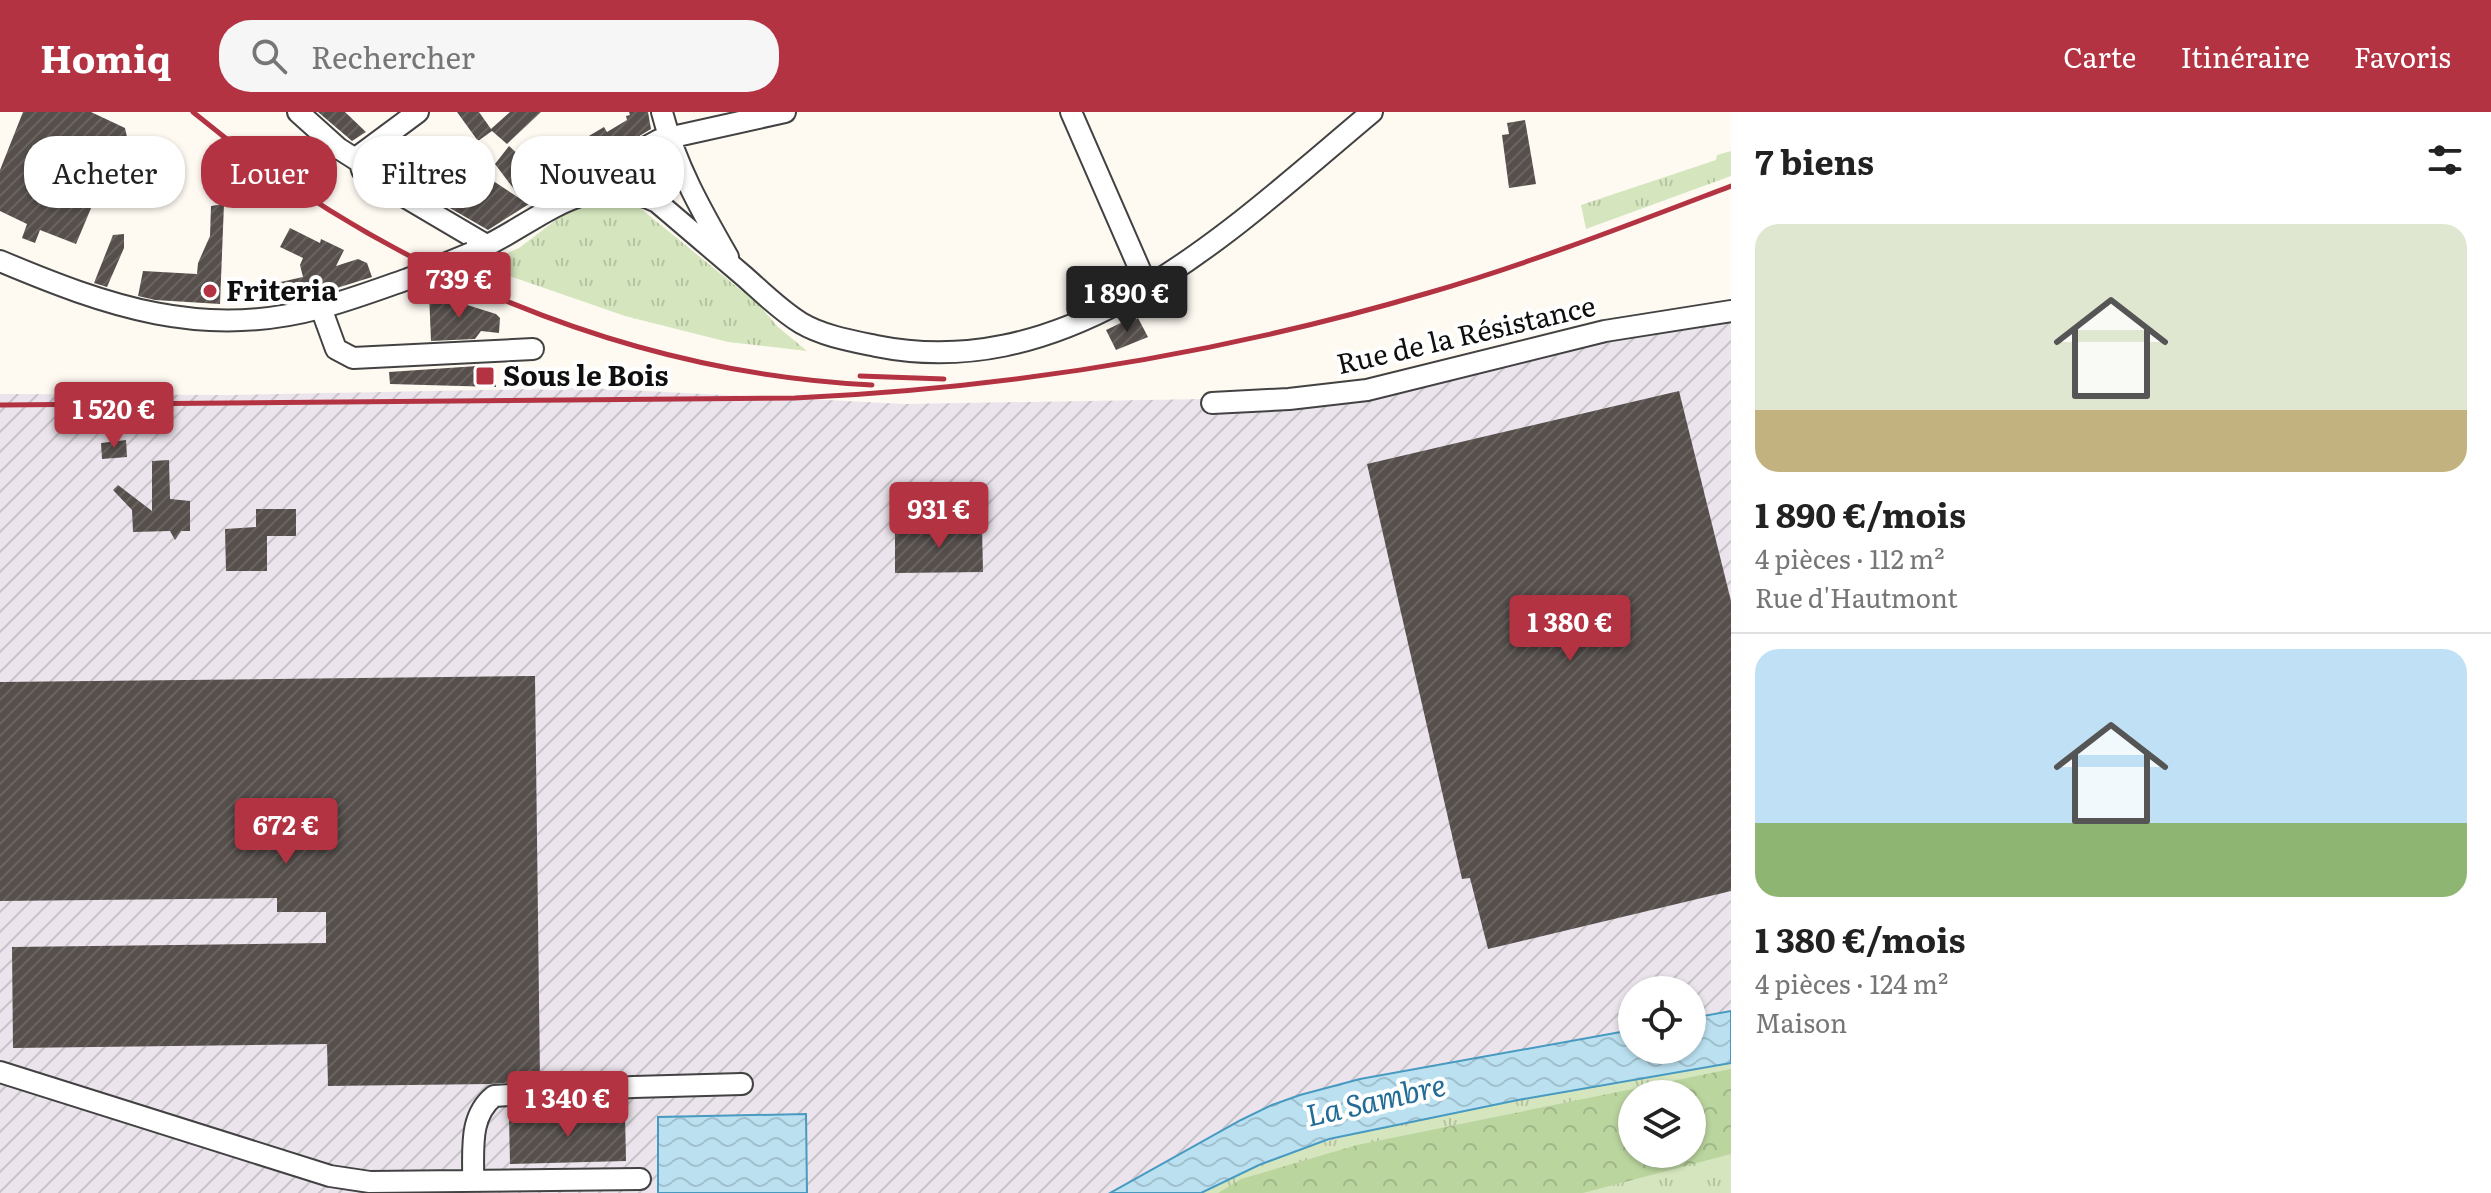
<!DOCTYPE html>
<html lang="fr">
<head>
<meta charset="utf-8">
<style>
	:root { --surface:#fff; --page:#f6f6f6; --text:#222; --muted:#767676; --line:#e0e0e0; --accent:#b33342 }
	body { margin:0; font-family:Literata,serif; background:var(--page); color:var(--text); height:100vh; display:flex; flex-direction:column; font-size:30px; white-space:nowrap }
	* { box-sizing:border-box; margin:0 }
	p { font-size:26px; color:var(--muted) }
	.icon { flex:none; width:44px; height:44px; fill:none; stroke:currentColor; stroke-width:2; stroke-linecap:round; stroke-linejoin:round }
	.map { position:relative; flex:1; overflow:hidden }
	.details { display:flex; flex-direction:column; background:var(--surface); width:760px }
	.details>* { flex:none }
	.guide { position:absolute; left:24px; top:24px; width:760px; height:72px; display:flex; gap:16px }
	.tools { position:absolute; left:1618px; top:864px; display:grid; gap:16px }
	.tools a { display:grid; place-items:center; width:88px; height:88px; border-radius:50%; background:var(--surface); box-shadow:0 2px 6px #0004; font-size:40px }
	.price { position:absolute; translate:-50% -68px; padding:0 18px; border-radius:8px; background:var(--accent); color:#fff; font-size:26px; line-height:52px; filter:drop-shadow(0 2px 4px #0008) }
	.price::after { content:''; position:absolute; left:50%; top:48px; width:24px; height:18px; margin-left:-12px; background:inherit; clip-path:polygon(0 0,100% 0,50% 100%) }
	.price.current { background:#222; color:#fff }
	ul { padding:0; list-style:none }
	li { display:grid; align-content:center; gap:16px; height:424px; padding:0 24px }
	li+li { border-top:2px solid var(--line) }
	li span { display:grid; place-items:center; height:248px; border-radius:24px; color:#555 }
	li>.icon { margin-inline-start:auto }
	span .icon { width:144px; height:144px; fill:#fffc; stroke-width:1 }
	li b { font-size:34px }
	h2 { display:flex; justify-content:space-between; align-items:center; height:96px; padding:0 24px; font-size:34px }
	.chip { padding:0 28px; border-radius:32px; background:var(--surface); box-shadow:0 2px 6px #0004; font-size:28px; line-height:72px }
	.chip.current { background:var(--accent); color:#fff }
	header { display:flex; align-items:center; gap:48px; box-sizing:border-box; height:112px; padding:0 40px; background:var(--accent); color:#fff }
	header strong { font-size:38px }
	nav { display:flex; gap:44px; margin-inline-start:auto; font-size:28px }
	.search { width:560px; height:72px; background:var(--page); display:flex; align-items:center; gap:20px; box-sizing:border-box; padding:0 28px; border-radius:32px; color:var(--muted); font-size:30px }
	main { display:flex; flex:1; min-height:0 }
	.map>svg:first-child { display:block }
	.industrial { fill:url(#industrial-furrows); fill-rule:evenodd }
	.grass { fill:url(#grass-tufts); fill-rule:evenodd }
	.forest { fill:url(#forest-crowns); fill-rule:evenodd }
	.water { fill:url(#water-waves); stroke:#489ac1; stroke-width:2 }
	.building { fill:url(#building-hatch) }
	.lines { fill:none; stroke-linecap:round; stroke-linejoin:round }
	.minor-casing { stroke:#424242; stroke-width:24 }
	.minor { stroke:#fff; stroke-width:20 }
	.rail { stroke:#b33342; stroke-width:5 }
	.minor-bridge-casing { stroke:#424242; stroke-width:24; stroke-linecap:butt }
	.minor-bridge { stroke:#fff; stroke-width:20 }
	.poi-dot { fill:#b33342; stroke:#fff; stroke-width:3 }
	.labels { text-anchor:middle; stroke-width:8; stroke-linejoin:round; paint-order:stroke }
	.poi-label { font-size:28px; font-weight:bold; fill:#0f0f0f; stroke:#fff; text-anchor:start }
	.street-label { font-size:28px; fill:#0f0f0f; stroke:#fff }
	.water-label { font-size:30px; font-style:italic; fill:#236c96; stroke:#fff }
</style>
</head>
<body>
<header>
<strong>Homiq</strong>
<div class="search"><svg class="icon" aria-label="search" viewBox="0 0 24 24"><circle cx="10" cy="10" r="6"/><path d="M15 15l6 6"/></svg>Rechercher</div>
<nav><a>Carte</a><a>Itinéraire</a><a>Favoris</a></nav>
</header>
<main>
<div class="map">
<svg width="1731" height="1081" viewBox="0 0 1731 1081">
	<defs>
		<pattern id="industrial-furrows" width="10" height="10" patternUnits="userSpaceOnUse" patternTransform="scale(2)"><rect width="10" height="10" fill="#ebe4ec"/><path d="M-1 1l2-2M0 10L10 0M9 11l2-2" fill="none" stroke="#c8c2c9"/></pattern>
		<pattern id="grass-tufts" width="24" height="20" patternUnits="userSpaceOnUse" patternTransform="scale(2)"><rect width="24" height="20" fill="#d5e6be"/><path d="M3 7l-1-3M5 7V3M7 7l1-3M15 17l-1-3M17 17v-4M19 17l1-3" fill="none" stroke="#b6c4a2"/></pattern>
		<pattern id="forest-crowns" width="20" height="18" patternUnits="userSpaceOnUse" patternTransform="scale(2)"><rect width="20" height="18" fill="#bbd59f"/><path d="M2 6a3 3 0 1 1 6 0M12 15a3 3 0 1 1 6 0" fill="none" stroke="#a0b688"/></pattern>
		<pattern id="water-waves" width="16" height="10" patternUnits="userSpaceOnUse" patternTransform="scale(2)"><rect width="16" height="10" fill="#bbe1f1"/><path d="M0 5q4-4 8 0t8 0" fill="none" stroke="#a0c0cd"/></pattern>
		<pattern id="building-hatch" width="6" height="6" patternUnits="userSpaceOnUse" patternTransform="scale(2)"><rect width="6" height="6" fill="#564f4c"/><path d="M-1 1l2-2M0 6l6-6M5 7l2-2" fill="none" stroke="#696461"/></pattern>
	</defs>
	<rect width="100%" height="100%" fill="#fefaf2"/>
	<path class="industrial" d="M 1731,188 L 1731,951 L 1518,988 L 1213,1074 L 1201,1081 L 0,1081 L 0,282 L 230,283 L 586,276 L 905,292 L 1204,287 L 1333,275 ZM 1632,878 L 1692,878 L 1692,938 L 1632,938 Z"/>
	<path class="grass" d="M 1731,39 L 1731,64 L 1586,117 L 1581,93 L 1716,48 L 1717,43 Z
		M 598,88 L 616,89 L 640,96 L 759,193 L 778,215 L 807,239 L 728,230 L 625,204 L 478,153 L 519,136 L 573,95 Z
		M 1731,951 L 1731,1081 L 1201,1081 C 1271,1038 1353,1022 1431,1006 C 1531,985 1631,968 1731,951 ZM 1632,982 L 1692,982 L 1692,1042 L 1632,1042 Z"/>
	<path class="forest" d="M 1731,957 L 1731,1042 L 1583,1081 L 1218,1081 L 1241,1067 L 1357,1033 ZM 1632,982 L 1692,982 L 1692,1042 L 1632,1042 Z"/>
	<path class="water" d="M 1731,899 L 1731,951 L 1518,988 L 1329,1027 L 1259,1053 L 1201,1081 L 1110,1081 L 1241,1008 L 1272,993 L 1300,983 L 1360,967 L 1632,918 L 1632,938 L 1692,938 L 1692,906 Z
		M 806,1002 L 807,1081 L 658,1081 L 658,1005 Z"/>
	<path class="building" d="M 23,0 L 91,0 L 125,16 L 127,25 L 124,36 L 108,73 L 102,70 L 76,132 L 40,118 L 35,131 L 22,126 L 27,112 L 0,99 L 0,58 Z
		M 318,0 L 345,0 L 366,20 L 352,29 Z
		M 457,0 L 479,0 L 491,17 L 510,0 L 541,0 L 507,32 L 492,19 L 478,29 Z
		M 629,0 L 648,0 L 651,17 L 599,48 L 594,40 L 587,45 L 577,31 L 604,15 L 607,20 L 627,8 L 626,4 L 630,3 Z
		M 1525,8 L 1536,72 L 1509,76 L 1502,23 L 1509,22 L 1507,11 Z
		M 401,29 L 420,44 L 424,40 L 438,48 L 420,79 L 384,56 L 386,53 L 380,48 L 385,41 Z
		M 509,34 L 534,57 L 548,80 L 488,118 L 443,92 L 458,67 L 454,65 L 463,49 L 522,88 L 495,52 Z
		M 224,92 L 220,192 L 155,188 L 138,184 L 143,159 L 197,162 L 198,151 L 210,124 L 211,94 Z
		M 290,116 L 320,131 L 321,127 L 344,138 L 336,154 L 358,147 L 367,151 L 372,165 L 308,185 L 280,190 L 276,171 L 303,165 L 300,153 L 303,146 L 280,135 Z
		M 124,122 L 124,136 L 107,175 L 94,171 L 113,123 Z
		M 429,181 L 496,202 L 500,206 L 499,221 L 481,219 L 475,227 L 431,229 Z
		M 1138,206 L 1148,225 L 1116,238 L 1106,218 L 1127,208 L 1129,210 Z
		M 492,253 L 496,257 L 496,275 L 390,272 L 389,260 Z
		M 1679,279 L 1731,489 L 1731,779 L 1488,837 L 1470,766 L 1462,767 L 1367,352 Z
		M 126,328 L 127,345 L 102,347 L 101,331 Z
		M 169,348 L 170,387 L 190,389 L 190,419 L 181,419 L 175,428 L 170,419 L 133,420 L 132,398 L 113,378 L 118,373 L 152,399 L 152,349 Z
		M 256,397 L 296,397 L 296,424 L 267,424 L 267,459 L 226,459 L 225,417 L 256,415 Z
		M 982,415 L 983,460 L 895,461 L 895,416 Z
		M 535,564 L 540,968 L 490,972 L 328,974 L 327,932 L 13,936 L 12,835 L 326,831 L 326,800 L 277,800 L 277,786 L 0,789 L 0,570 Z
		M 625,1002 L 626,1049 L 510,1052 L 509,1005 Z"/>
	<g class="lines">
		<defs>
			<path id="minor" d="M 298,0 L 338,36 L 360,50 L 362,58 L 371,65 L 488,134
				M 662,0 C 675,52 701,98 728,145
				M 1071,0 L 1147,174
				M 356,46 L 418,0
				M 577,82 L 613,53 L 659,28 L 785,0
				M 471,141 C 536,114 583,54 657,90 C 686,115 716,140 745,165 C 763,181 781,199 801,211 C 823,224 852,229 876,234 C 1074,274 1233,116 1372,0
				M 0,149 C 107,194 203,228 320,196 C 350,188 379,177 408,167
				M 321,196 L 336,237 L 353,246 L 533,237
				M 1212,291 L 1289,287 L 1367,278 L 1605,219 L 1731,199
				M 0,960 L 330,1064 L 370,1070 L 640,1067
				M 473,1069 C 474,1039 468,1005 494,984 L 633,975 L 742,972"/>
		</defs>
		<use href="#minor" class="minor-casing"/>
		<use href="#minor" class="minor"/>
		<path class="rail" d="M 193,0 C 383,157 624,261 872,273
			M 860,264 L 944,267
			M 0,293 L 795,286 C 1010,276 1221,242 1428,181 C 1531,151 1631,112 1731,74"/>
		<defs>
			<path id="minor-bridge" d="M 408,167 L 471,141"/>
		</defs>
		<use href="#minor-bridge" class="minor-bridge-casing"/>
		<use href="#minor-bridge" class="minor-bridge"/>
	</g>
	<g class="poi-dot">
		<circle cx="210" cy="179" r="8"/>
		<rect x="475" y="254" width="20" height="20" rx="4"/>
	</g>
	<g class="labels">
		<g class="poi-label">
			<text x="226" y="189">Friteria</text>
			<text x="503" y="274">Sous le Bois</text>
		</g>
		<g class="street-label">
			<text transform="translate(1466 223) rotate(-13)" y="10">Rue de la Résistance</text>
		</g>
		<g class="water-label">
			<text transform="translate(1376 989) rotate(-13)" y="10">La Sambre</text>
		</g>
	</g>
</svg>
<div class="tools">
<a><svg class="icon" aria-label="locate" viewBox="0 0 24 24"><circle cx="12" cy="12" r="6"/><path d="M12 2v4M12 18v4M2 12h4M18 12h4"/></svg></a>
<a><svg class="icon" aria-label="layers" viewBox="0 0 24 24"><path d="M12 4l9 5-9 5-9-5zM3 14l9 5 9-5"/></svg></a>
</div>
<b class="price" style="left:459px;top:208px">739 €</b>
<b class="price current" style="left:1127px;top:222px">1 890 €</b>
<b class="price" style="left:114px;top:338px">1 520 €</b>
<b class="price" style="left:939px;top:438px">931 €</b>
<b class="price" style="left:1570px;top:551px">1 380 €</b>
<b class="price" style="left:286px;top:754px">672 €</b>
<b class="price" style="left:568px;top:1027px">1 340 €</b>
<div class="guide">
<a class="chip">Acheter</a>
<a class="chip current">Louer</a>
<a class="chip">Filtres</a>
<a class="chip">Nouveau</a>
</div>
</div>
<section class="details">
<h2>7 biens<svg class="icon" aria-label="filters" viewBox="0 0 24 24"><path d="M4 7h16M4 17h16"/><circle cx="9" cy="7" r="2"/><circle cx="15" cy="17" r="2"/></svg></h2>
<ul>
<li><span style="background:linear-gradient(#dfe7d0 75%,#c2b280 0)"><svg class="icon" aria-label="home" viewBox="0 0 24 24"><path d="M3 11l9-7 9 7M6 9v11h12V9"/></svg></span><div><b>1 890 €/mois</b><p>4 pièces · 112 m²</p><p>Rue d'Hautmont</p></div></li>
<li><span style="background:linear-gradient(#bfe0f5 70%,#8fb573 0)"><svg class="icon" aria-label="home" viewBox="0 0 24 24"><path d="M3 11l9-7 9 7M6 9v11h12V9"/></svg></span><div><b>1 380 €/mois</b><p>4 pièces · 124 m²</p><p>Maison</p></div></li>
</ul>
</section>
</main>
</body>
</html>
